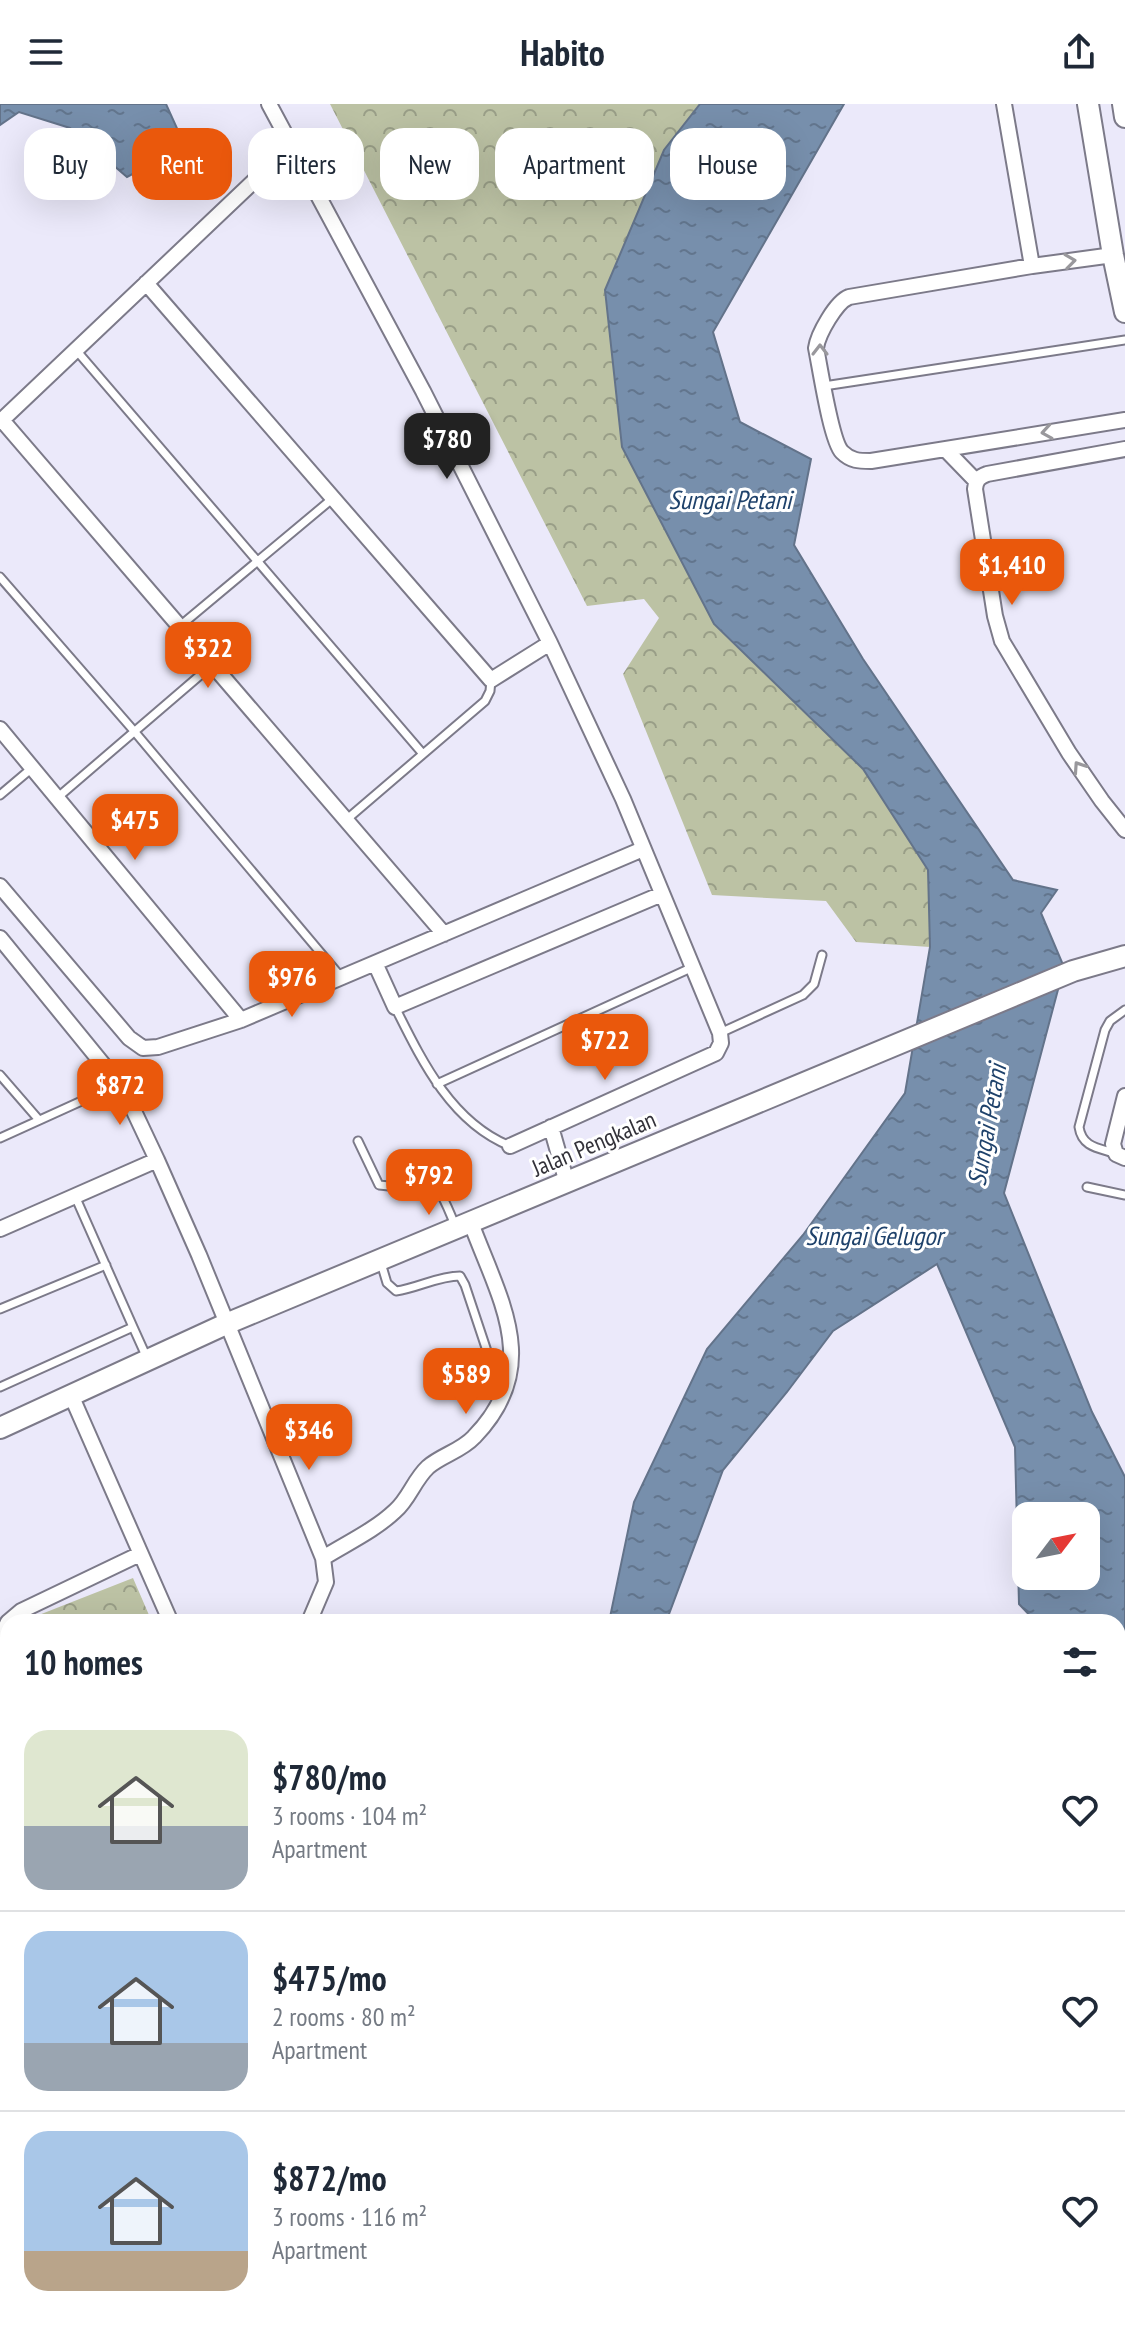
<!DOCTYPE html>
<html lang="en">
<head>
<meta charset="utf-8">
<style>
	:root { --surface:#fff; --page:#f2f2f3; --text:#1f2937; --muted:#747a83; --line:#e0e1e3; --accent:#ea580c }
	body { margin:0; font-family:"PT Sans Narrow",sans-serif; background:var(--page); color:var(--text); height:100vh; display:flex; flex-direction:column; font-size:30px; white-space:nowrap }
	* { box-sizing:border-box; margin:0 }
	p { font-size:26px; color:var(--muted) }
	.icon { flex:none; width:44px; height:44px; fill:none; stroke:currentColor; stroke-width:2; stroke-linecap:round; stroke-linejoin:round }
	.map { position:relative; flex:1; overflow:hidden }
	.panel { position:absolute; left:0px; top:1510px; width:1126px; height:712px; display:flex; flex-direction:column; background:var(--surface); border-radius:24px 24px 0 0; box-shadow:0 8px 32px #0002 }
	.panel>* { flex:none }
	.guide { position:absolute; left:24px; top:24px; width:1078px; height:72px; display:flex; gap:16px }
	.needle { width:52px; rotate:58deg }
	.controls { position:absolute; left:1012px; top:1398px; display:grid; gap:16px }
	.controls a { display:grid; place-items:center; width:88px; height:88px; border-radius:16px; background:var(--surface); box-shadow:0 8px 32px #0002; font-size:40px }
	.price { position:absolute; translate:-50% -68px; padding:0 18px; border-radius:16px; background:var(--accent); color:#fff; font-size:26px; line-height:52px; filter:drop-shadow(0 2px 4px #0008) }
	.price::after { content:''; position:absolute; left:50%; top:48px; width:24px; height:18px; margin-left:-12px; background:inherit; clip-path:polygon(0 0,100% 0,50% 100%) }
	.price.selected { background:#222; color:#fff }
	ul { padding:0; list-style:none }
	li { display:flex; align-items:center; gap:24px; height:200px; padding:0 24px }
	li+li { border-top:2px solid var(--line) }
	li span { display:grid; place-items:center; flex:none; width:224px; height:160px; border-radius:24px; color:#555 }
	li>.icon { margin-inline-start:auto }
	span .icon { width:96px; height:96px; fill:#fffc; stroke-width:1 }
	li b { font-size:34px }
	h2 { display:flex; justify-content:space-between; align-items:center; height:96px; padding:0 24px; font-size:34px }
	.tag { padding:0 28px; border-radius:24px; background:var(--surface); box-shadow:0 8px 32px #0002; font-size:28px; line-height:72px }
	.tag.selected { background:var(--accent); color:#fff }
	header { display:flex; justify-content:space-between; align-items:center; height:104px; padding:0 24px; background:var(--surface); font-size:36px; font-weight:600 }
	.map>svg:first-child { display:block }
	.forest { fill:url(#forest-crowns) }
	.water { fill:url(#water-ripples); stroke:#63738a; stroke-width:2; fill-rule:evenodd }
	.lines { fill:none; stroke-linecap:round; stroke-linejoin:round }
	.stream { stroke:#63738a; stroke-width:6 }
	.lane-casing { stroke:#7c7a89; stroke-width:11 }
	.street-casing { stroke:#7c7a89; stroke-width:18 }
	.secondary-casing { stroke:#7c7a89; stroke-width:24 }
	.primary-casing { stroke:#d2d2d3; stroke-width:26 }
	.path { stroke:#b0afbd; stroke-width:3; stroke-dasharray:4 4; stroke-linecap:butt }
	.lane { stroke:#fff; stroke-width:7 }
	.street { stroke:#fff; stroke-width:14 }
	.secondary { stroke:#fff; stroke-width:20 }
	.primary { stroke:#fdced4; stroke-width:22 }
	.oneway { stroke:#99989c }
	.labels { text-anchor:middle; stroke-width:6; stroke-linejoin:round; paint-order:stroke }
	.street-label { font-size:24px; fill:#333239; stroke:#fff }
	.water-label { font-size:26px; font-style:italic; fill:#1f426b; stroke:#fff }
</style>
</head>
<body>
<header><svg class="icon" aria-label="menu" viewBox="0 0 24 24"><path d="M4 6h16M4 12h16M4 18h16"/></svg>Habito<svg class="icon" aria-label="share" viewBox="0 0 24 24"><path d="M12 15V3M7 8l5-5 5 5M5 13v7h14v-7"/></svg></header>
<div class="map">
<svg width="1125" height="2222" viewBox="0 0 1125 2222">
	<defs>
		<pattern id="forest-crowns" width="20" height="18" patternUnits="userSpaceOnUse" patternTransform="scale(2)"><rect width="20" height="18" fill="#bcc2a4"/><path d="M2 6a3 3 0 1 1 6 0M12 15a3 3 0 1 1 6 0" fill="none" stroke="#999e87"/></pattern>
		<pattern id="water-ripples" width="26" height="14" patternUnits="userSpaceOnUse" patternTransform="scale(2)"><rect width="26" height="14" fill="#778fac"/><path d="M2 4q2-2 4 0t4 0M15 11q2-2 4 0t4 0" fill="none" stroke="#62758d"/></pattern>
	</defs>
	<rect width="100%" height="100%" fill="#ebe9fa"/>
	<path class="forest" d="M 330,0 L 700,0 L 664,46 L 714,520 L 863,665 L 928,766 L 930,843 L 856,838 L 826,797 L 712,791 L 623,570 L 659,514 L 644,495 L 587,502 Z
		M 133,1474 L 152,1518 L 21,1518 Z"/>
	<path class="water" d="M 0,0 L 166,0 L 185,42 L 127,73 L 70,24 L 19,8 L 0,21 Z
		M 700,0 L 844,0 L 713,228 L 740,318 L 811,355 L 794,441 L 863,555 L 1013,776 L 1057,786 L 1041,809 L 1064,863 L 1004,1089 L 1092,1308 L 1125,1373 L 1125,1753 L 1118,1749 L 1118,1518 L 1036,1518 L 1019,1500 L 1015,1343 L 937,1160 L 833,1227 L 787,1288 L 723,1366 L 666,1518 L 609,1518 L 634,1398 L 707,1245 L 803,1131 L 905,989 L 930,843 L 928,766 L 863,665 L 714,520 L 622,343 L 605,186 L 664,46 ZM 1026,1412 L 1086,1412 L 1086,1472 L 1026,1472 Z"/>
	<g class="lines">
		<path class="stream" d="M 309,2222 L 311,2214"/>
		<defs>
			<path id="lane" d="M 76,246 L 423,650
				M 824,282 L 1125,236
				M 0,473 L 134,627 L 341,873
				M 180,522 L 332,395
				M 0,691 L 32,664
				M 57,694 L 212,561
				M 346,716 L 485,597 L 490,587 L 491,576
				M 395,903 C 422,957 451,1018 510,1042
				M 720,929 L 803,891 L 814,880 L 822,851
				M 0,971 L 39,1016
				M 437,980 L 693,863
				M 0,1034 L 119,980
				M 358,1037 L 379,1081 L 389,1082 L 421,1070 C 441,1080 447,1104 456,1123
				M 1114,1049 C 1098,1044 1082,1043 1079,1023 L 1105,926 L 1110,917 L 1125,906
				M 1087,1083 L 1125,1091
				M 75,1092 L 133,1223
				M 381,1159 L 387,1179 L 396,1187 C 418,1184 438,1172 460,1172 L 465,1181 L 488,1250
				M 0,1205 L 106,1161
				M 0,1283 L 133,1223 L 147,1254
				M 0,1788 L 8,1788
				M 669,2214 L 679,2222
				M 875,2222 L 875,2214"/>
			<path id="street" d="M 269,0 L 423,287 L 550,539 L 623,695 L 720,929 L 721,939 L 716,949 L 510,1042
				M 1004,0 L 1032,162
				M 1113,151 L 1032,162 L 849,193 C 836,198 818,230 816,244 C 820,263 831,337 842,348 C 851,357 859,357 871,357 L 1125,316
				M 146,179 L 491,576 L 550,539
				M 2,316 L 444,830
				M 0,318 L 292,41
				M 945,345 L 976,377
				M 1125,345 L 987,370 C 979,373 976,376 975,385 L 995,512 L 1002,537 L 1069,649 L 1102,697 L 1125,726
				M 0,625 L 241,916
				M 0,782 L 129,934 L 143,944 L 158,943 L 241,916 L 643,745
				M 0,834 L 119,980 L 132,1003 L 157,1056 L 199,1151 L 323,1454 L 326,1478 L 309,1518
				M 375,859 L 395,903 L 662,790
				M 1125,992 L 1113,1040 L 1116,1050 L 1125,1054
				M 551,1023 L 567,1079
				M 0,1125 L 157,1056
				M 71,1291 L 169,1514
				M 323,1454 C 347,1439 375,1426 395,1407 C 409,1395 414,1376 428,1363 C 442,1351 461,1347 474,1333 C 543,1262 500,1197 471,1119
				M 8,1518 L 21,1507 L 140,1450
				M 0,1535 L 8,1518
				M 0,1701 L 8,1701
				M 0,1875 L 8,1875
				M 0,2147 L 8,2171
				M 12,2214 L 13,2222
				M 540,2214 L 555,2222
				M 852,2214 L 862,2222
				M 358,2222 L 363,2214"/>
			<path id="secondary" d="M 1088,0 L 1113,151 L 1125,208
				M 1123,0 L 1125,13
				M 0,1324 L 226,1220 L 1073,867 L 1125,852
				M 561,2222 L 566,2214
				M 591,2222 L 596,2214"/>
			<path id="primary" d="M 0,1912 L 8,1912
				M 0,1946 L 8,1946
				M 749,2214 L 759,2222
				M 799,2214 L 809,2222"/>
		</defs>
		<use href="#lane" class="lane-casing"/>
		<use href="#street" class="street-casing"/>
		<use href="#secondary" class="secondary-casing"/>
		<use href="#primary" class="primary-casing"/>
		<path class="path" d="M 1118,2015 L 1125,2015"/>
		<use href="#lane" class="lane"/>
		<use href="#street" class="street"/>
		<use href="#secondary" class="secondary"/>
		<use href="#primary" class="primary"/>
	</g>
	<defs><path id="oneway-chevron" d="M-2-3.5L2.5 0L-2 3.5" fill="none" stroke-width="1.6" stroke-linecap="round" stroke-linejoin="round" transform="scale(2)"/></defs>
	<g class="oneway">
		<use href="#oneway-chevron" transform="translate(1070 157) rotate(-8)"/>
		<use href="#oneway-chevron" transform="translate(820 246) rotate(-90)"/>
		<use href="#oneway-chevron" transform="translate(1047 328) rotate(171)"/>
		<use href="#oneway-chevron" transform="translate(1079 663) rotate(-124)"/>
	</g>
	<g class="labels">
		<g class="street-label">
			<text transform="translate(594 1040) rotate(-23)" y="8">Jalan Pengkalan</text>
		</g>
		<g class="water-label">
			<text x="730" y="405">Sungai Petani</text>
			<text transform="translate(987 1021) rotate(-80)" y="9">Sungai Petani</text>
			<text x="874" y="1141">Sungai Gelugor</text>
		</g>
	</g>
</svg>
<div class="controls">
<a><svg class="needle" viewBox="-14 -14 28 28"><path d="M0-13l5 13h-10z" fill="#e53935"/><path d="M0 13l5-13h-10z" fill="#747a83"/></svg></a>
</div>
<b class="price selected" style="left:447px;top:377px">$780</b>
<b class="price" style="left:1012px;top:503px">$1,410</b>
<b class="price" style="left:208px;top:586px">$322</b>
<b class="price" style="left:135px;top:758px">$475</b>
<b class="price" style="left:292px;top:915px">$976</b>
<b class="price" style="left:605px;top:978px">$722</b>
<b class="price" style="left:120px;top:1023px">$872</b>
<b class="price" style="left:429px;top:1113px">$792</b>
<b class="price" style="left:466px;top:1312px">$589</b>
<b class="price" style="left:309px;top:1368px">$346</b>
<div class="guide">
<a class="tag">Buy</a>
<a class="tag selected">Rent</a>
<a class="tag">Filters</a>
<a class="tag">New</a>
<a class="tag">Apartment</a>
<a class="tag">House</a>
</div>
<section class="panel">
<h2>10 homes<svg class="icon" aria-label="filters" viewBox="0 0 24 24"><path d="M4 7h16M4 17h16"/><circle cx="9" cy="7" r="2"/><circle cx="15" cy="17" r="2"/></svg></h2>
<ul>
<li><span style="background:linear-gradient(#dfe7d0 60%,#9aa5b1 0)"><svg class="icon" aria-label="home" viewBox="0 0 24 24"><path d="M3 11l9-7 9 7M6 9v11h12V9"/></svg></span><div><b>$780/mo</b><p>3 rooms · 104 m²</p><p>Apartment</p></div><svg class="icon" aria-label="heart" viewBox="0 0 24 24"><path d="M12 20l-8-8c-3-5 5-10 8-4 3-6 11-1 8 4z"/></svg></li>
<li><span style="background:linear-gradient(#a9c7e8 70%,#9aa5b1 0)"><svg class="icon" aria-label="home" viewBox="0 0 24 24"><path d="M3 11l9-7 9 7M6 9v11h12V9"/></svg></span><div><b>$475/mo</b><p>2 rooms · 80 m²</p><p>Apartment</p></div><svg class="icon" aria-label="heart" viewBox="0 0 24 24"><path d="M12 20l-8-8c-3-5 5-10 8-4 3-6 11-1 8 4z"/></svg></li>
<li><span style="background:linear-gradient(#a9c7e8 75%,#b9a48a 0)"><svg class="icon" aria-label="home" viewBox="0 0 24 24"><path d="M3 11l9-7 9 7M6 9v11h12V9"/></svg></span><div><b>$872/mo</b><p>3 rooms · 116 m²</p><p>Apartment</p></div><svg class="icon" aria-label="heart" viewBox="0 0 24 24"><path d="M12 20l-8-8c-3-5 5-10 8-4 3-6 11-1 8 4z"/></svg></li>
</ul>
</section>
</div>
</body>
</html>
